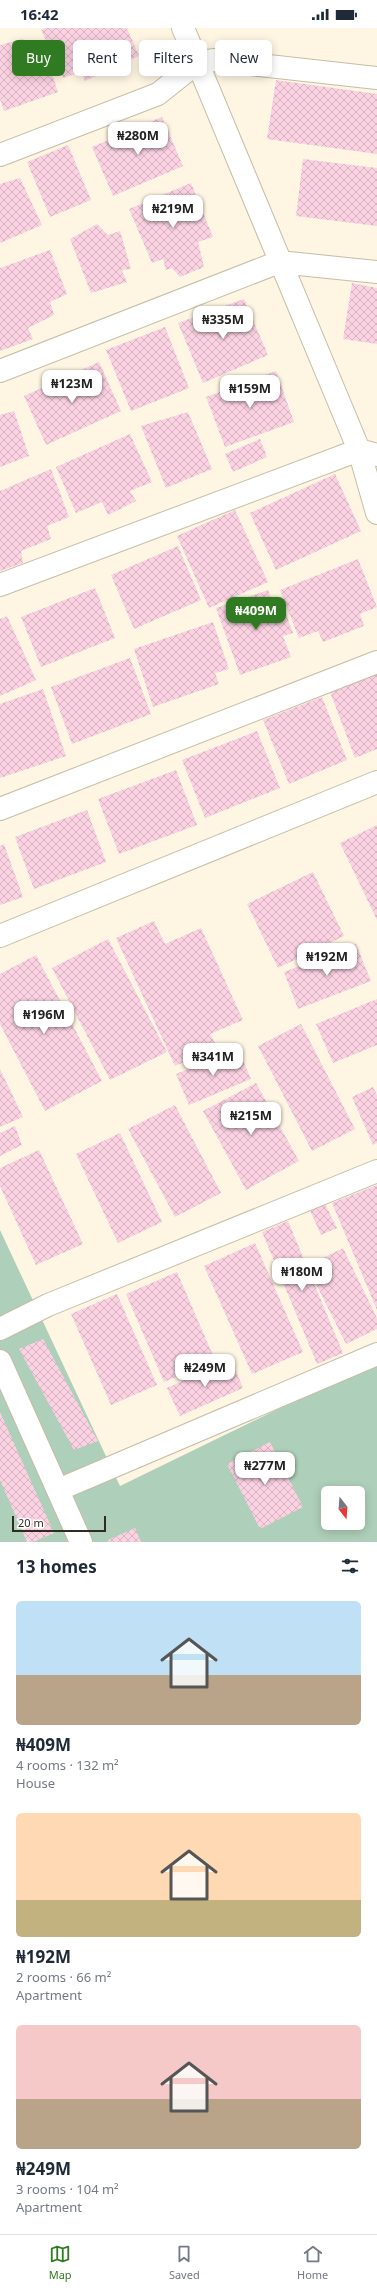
<!DOCTYPE html>
<html lang="en">
<head>
<meta charset="utf-8">
<style>
	:root { --surface:#fff; --page:#f2f2f3; --text:#1f2937; --muted:#747a83; --line:#e0e1e3; --accent:#307b21 }
	body { margin:0; font-family:"Noto Sans",sans-serif; background:var(--page); color:var(--text); height:100vh; display:flex; flex-direction:column; font-size:15px; white-space:nowrap }
	* { box-sizing:border-box; margin:0 }
	p { font-size:13px; color:var(--muted) }
	.icon { flex:none; width:22px; height:22px; fill:none; stroke:currentColor; stroke-width:2; stroke-linecap:round; stroke-linejoin:round }
	.map { position:relative; height:1514px; overflow:hidden }
	.details { display:flex; flex-direction:column; background:var(--surface); flex:1 }
	.details>* { flex:none }
	.hud { position:absolute; left:12px; top:12px; width:353px; height:36px; display:flex; gap:8px }
	.needle { width:26px; rotate:163deg }
	.buttons { position:absolute; left:321px; top:1458px; display:grid; gap:8px }
	.buttons a { display:grid; place-items:center; width:44px; height:44px; border-radius:6px; background:var(--surface); box-shadow:0 2px 10px #0003; font-size:20px }
	.scale { position:absolute; left:12px; bottom:10px; width:94px; box-sizing:border-box; padding-left:4px; border:2px solid #2e2b21; border-top:0; font-size:11px; line-height:14px; white-space:nowrap; color:#2e2b21; -webkit-text-stroke:3px #fff; paint-order:stroke }
	.price { position:absolute; translate:-50% -34px; padding:0 9px; border-radius:8px; background:#fff; color:#222; font-size:13px; line-height:26px; filter:drop-shadow(0 1px 2px #0008) }
	.price::after { content:''; position:absolute; left:50%; top:24px; width:12px; height:9px; margin-left:-6px; background:inherit; clip-path:polygon(0 0,100% 0,50% 100%) }
	.price.current { background:var(--accent); color:#fff }
	ul { padding:0; list-style:none }
	li { display:grid; align-content:center; gap:8px; height:212px; padding:0 16px }
	li span { display:grid; place-items:center; height:124px; border-radius:6px; color:#555 }
	li>.icon { margin-inline-start:auto }
	span .icon { width:72px; height:72px; fill:#fffc; stroke-width:1 }
	li b { font-size:17px }
	h2 { display:flex; justify-content:space-between; align-items:center; height:48px; padding:0 16px; font-size:17px }
	.pill { padding:0 14px; border-radius:6px; background:var(--surface); box-shadow:0 2px 10px #0003; font-size:14px; line-height:36px }
	.pill.current { background:var(--accent); color:#fff }
	.status { display:flex; justify-content:space-between; align-items:center; height:28px; padding:0 20px; background:var(--surface); direction:ltr }
	.status svg { height:11px; fill:currentColor }
	.tabs { display:flex; justify-content:space-around; align-items:center; height:56px; border-top:1px solid var(--line); background:var(--surface); font-size:11px; color:var(--muted) }
	.tabs a { display:grid; justify-items:center; gap:2px }
	.tabs .current { color:var(--accent) }
	.map>svg:first-child { display:block }
	.grass { fill:#aecfb9; fill-rule:evenodd }
	.building { fill:url(#building-cross-hatch) }
	.lines { fill:none; stroke-linecap:round; stroke-linejoin:round }
	.street-casing { stroke:#c6bda5; stroke-width:24 }
	.street { stroke:#fff; stroke-width:22 }
</style>
</head>
<body>
<div class="status"><b>16:42</b><svg viewBox="0 0 49 12"><path d="M0 12V9h3v3zM5 12V6h3v6zM10 12V3h3v9zM15 12V0h3v12zM26 1h20v11H26zM47 4h2v5h-2z"/></svg></div>
<div class="map">
<svg width="377" height="1514" viewBox="0 0 377 1514">
	<defs>
		<pattern id="building-cross-hatch" width="8" height="8" patternUnits="userSpaceOnUse"><rect width="8" height="8" fill="#fbd2e2"/><path d="M0 0l8 8M0 8l8-8" fill="none" stroke="#d7b4c2"/></pattern>
	</defs>
	<rect width="100%" height="100%" fill="#fef6e2"/>
	<path class="grass" d="M 0,1202 L 120,1458 L 377,1333 L 377,1514 L 0,1514 ZM 328,1465 L 358,1465 L 358,1495 L 328,1495 Z"/>
	<path class="building" d="M 46,0 L 127,0 L 139,28 L 85,53 L 81,44 L 63,50 L 41,2 Z
		M 23,11 L 29,20 L 42,16 L 58,64 L 4,83 L 0,71 L 0,17 Z
		M 276,52 L 377,66 L 377,126 L 267,111 Z
		M 162,89 L 183,138 L 113,168 L 92,119 Z
		M 68,117 L 91,172 L 50,189 L 27,134 Z
		M 303,131 L 377,140 L 377,198 L 296,188 Z
		M 20,150 L 42,197 L 0,215 L 0,156 Z
		M 191,155 L 213,209 L 198,214 L 204,239 L 180,249 L 172,240 L 166,242 L 163,231 L 152,235 L 129,181 Z
		M 97,196 L 108,207 L 120,203 L 131,241 L 122,242 L 127,254 L 91,265 L 70,211 Z
		M 50,222 L 67,266 L 50,274 L 54,287 L 28,300 L 33,311 L 0,323 L 0,240 Z
		M 352,255 L 377,260 L 377,316 L 343,311 Z
		M 244,271 L 268,327 L 203,355 L 178,295 Z
		M 165,299 L 189,360 L 131,383 L 106,322 Z
		M 99,334 L 121,383 L 46,417 L 24,368 Z
		M 276,343 L 294,394 L 225,419 L 206,369 Z
		M 14,383 L 29,428 L 0,439 L 0,387 Z
		M 188,384 L 212,441 L 166,460 L 141,398 Z
		M 130,406 L 152,454 L 130,463 L 136,473 L 108,487 L 102,474 L 76,485 L 56,439 Z
		M 260,411 L 267,429 L 233,444 L 225,426 Z
		M 51,441 L 69,489 L 47,498 L 51,511 L 21,523 L 23,535 L 0,543 L 0,463 Z
		M 335,446 L 361,503 L 276,542 L 250,485 Z
		M 235,482 L 268,554 L 209,580 L 177,508 Z
		M 178,518 L 201,572 L 134,601 L 111,547 Z
		M 358,531 L 377,579 L 360,586 L 364,598 L 323,614 L 318,603 L 299,610 L 280,562 Z
		M 95,560 L 115,610 L 41,639 L 21,589 Z
		M 268,562 L 273,575 L 281,572 L 293,605 L 283,608 L 291,629 L 240,647 L 216,580 Z
		M 7,588 L 36,652 L 0,668 L 0,591 Z
		M 213,594 L 229,641 L 215,645 L 219,656 L 153,679 L 134,621 Z
		M 130,630 L 151,686 L 72,716 L 51,659 Z
		M 377,646 L 377,721 L 355,730 L 330,664 Z
		M 43,661 L 66,728 L 0,750 L 0,676 Z
		M 322,669 L 347,732 L 289,756 L 263,692 Z
		M 257,703 L 280,760 L 205,790 L 182,732 Z
		M 176,742 L 197,797 L 119,826 L 98,771 Z
		M 87,782 L 106,834 L 34,861 L 15,809 Z
		M 377,797 L 377,892 L 340,815 Z
		M 4,816 L 23,869 L 0,877 L 0,818 Z
		M 313,844 L 344,908 L 278,940 L 247,876 Z
		M 154,893 L 165,916 L 201,900 L 243,992 L 210,1006 L 217,1019 L 175,1038 L 116,910 Z
		M 108,911 L 167,1024 L 110,1052 L 52,940 Z
		M 356,916 L 371,953 L 298,981 L 284,944 Z
		M 36,927 L 102,1053 L 45,1083 L 0,996 L 0,946 Z
		M 377,971 L 377,1017 L 333,1035 L 316,996 Z
		M 301,996 L 355,1101 L 312,1123 L 258,1018 Z
		M 238,1021 L 251,1051 L 189,1077 L 176,1046 Z
		M 0,1041 L 23,1089 L 0,1099 Z
		M 256,1055 L 299,1133 L 246,1162 L 203,1083 Z
		M 373,1059 L 377,1067 L 377,1115 L 373,1117 L 352,1069 Z
		M 175,1077 L 221,1165 L 175,1189 L 128,1101 Z
		M 15,1098 L 22,1117 L 0,1128 L 0,1105 Z
		M 120,1105 L 162,1194 L 118,1215 L 76,1126 Z
		M 39,1122 L 83,1216 L 36,1237 L 0,1158 L 0,1140 Z
		M 377,1157 L 377,1282 L 332,1175 Z
		M 323,1172 L 337,1200 L 321,1207 L 308,1178 Z
		M 288,1193 L 343,1325 L 317,1336 L 262,1204 Z
		M 255,1215 L 303,1324 L 252,1346 L 204,1238 Z
		M 343,1220 L 377,1290 L 377,1301 L 346,1316 L 307,1238 Z
		M 177,1244 L 215,1332 L 164,1354 L 126,1266 Z
		M 117,1266 L 157,1357 L 111,1377 L 71,1286 Z
		M 43,1311 L 98,1413 L 74,1422 L 19,1321 Z
		M 231,1331 L 243,1360 L 180,1388 L 167,1360 Z
		M 0,1384 L 54,1505 L 33,1514 L 27,1514 L 0,1452 Z
		M 270,1414 L 303,1479 L 260,1501 L 227,1436 Z
		M 135,1500 L 141,1514 L 109,1514 L 108,1512 Z"/>
	<g class="lines">
		<defs>
			<path id="street" d="M 183,0 L 359,422 L 377,485
				M 0,127 L 158,66 L 198,34 L 215,32 L 377,50
				M 0,343 L 279,234 L 377,244
				M 0,557 L 359,422 L 377,427
				M 0,781 L 377,634
				M 0,908 L 377,754
				M 0,1301 L 48,1277 L 377,1143
				M 0,1333 L 81,1514
				M 58,1462 L 377,1326"/>
		</defs>
		<use href="#street" class="street-casing"/>
		<use href="#street" class="street"/>
	</g>
</svg>
<div class="buttons">
<a><svg class="needle" viewBox="-14 -14 28 28"><path d="M0-13l5 13h-10z" fill="#e53935"/><path d="M0 13l5-13h-10z" fill="#747a83"/></svg></a>
</div>
<div class="scale">20 m</div>
<b class="price" style="left:138px;top:128px">₦280M</b>
<b class="price" style="left:173px;top:201px">₦219M</b>
<b class="price" style="left:223px;top:312px">₦335M</b>
<b class="price" style="left:72px;top:376px">₦123M</b>
<b class="price" style="left:250px;top:381px">₦159M</b>
<b class="price current" style="left:256px;top:603px">₦409M</b>
<b class="price" style="left:327px;top:949px">₦192M</b>
<b class="price" style="left:44px;top:1007px">₦196M</b>
<b class="price" style="left:213px;top:1049px">₦341M</b>
<b class="price" style="left:251px;top:1108px">₦215M</b>
<b class="price" style="left:302px;top:1264px">₦180M</b>
<b class="price" style="left:205px;top:1360px">₦249M</b>
<b class="price" style="left:265px;top:1458px">₦277M</b>
<div class="hud">
<a class="pill current">Buy</a>
<a class="pill">Rent</a>
<a class="pill">Filters</a>
<a class="pill">New</a>
</div>
</div>
<section class="details">
<h2>13 homes<svg class="icon" aria-label="filters" viewBox="0 0 24 24"><path d="M4 7h16M4 17h16"/><circle cx="9" cy="7" r="2"/><circle cx="15" cy="17" r="2"/></svg></h2>
<ul>
<li><span style="background:linear-gradient(#bfe0f5 60%,#b9a48a 0)"><svg class="icon" aria-label="home" viewBox="0 0 24 24"><path d="M3 11l9-7 9 7M6 9v11h12V9"/></svg></span><div><b>₦409M</b><p>4 rooms · 132 m²</p><p>House</p></div></li>
<li><span style="background:linear-gradient(#ffd9b3 70%,#c2b280 0)"><svg class="icon" aria-label="home" viewBox="0 0 24 24"><path d="M3 11l9-7 9 7M6 9v11h12V9"/></svg></span><div><b>₦192M</b><p>2 rooms · 66 m²</p><p>Apartment</p></div></li>
<li><span style="background:linear-gradient(#f6c9c9 60%,#b9a48a 0)"><svg class="icon" aria-label="home" viewBox="0 0 24 24"><path d="M3 11l9-7 9 7M6 9v11h12V9"/></svg></span><div><b>₦249M</b><p>3 rooms · 104 m²</p><p>Apartment</p></div></li>
</ul>
</section>
<nav class="tabs">
<a class="current"><svg class="icon" aria-label="map" viewBox="0 0 24 24"><path d="M3 6l6-2 6 2 6-2v14l-6 2-6-2-6 2zM9 4v14M15 6v14"/></svg>Map</a>
<a><svg class="icon" aria-label="saved" viewBox="0 0 24 24"><path d="M7 4h10v16l-5-4-5 4z"/></svg>Saved</a>
<a><svg class="icon" aria-label="home" viewBox="0 0 24 24"><path d="M3 11l9-7 9 7M6 9v11h12V9"/></svg>Home</a>
</nav>
</body>
</html>
